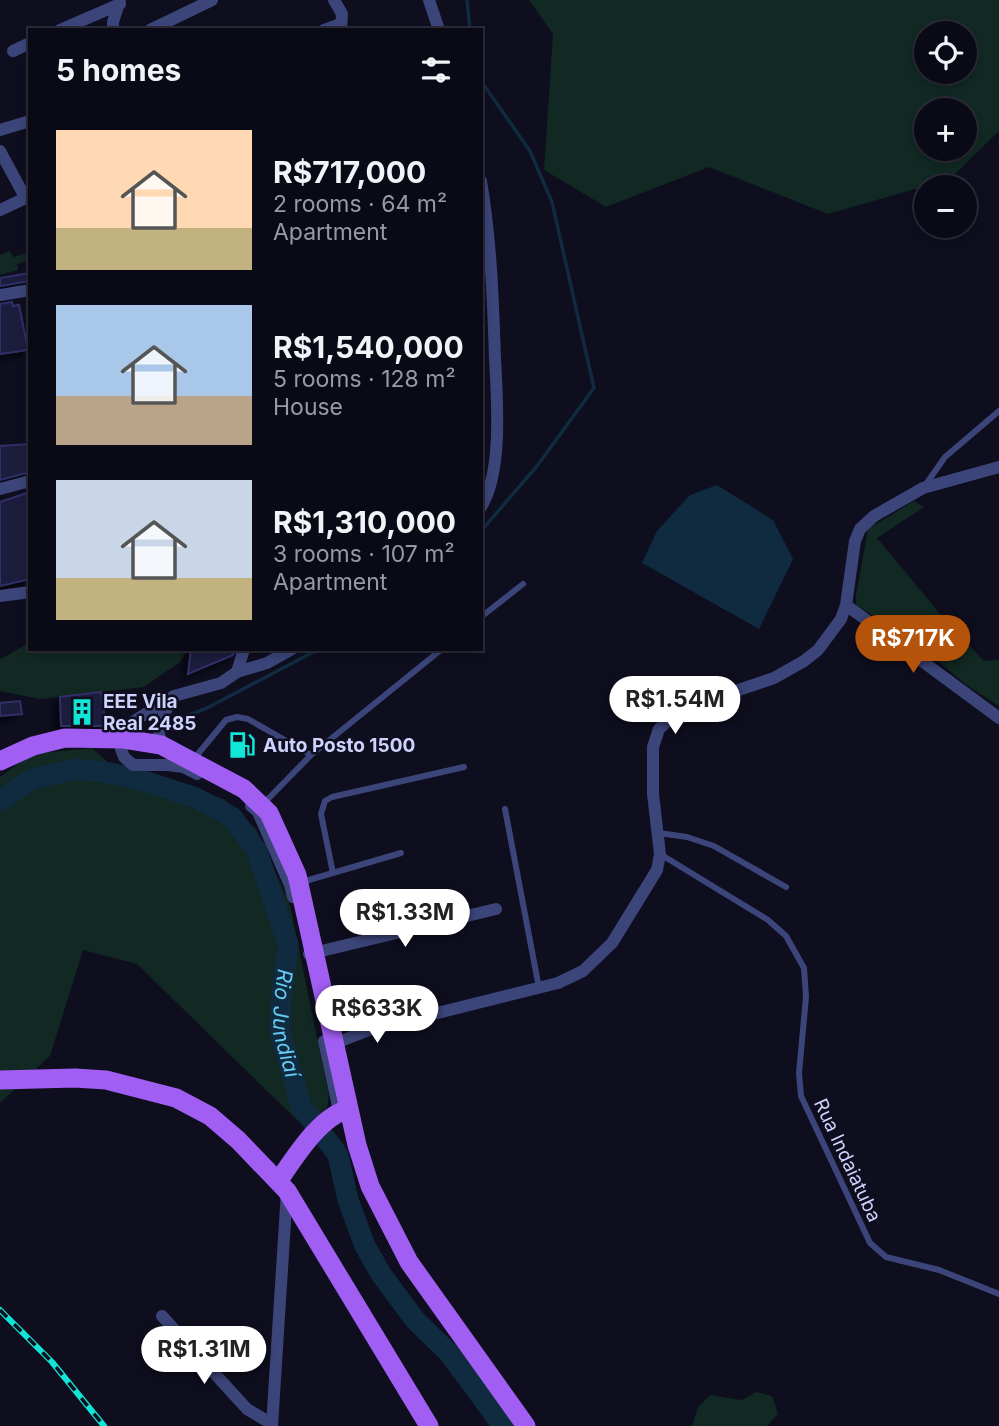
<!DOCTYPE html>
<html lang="en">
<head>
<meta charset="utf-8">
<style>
	:root { --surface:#0a0a17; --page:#131320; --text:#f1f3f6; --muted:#999aa1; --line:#2a2b36; --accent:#b45309 }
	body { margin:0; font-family:Inter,sans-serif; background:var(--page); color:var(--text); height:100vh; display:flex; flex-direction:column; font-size:26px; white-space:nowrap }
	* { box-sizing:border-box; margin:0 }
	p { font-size:23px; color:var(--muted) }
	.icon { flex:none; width:38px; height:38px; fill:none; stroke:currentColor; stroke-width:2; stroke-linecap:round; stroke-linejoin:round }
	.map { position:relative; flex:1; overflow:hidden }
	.sheet { position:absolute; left:28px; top:28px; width:455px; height:623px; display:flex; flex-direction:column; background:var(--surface); border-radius:0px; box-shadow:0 4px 10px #0003,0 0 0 2px var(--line) }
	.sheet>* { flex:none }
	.buttons { position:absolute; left:914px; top:21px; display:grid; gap:14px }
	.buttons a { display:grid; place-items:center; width:63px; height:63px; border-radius:50%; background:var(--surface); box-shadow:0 4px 10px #0003,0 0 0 2px var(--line); font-size:35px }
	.price { position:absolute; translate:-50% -60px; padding:0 16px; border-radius:24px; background:#fff; color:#222; font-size:23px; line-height:46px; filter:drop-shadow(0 2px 4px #0008) }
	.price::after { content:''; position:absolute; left:50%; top:42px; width:21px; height:16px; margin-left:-10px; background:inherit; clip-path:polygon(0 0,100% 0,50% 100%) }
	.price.on { background:var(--accent); color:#fff }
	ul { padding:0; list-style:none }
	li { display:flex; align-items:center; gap:21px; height:175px; padding:0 28px }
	li span { display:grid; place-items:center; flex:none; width:196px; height:140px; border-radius:0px; color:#555 }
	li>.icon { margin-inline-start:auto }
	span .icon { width:84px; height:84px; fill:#fffc; stroke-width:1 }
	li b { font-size:30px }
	h2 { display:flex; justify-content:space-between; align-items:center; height:84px; padding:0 28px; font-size:30px }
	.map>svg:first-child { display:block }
	.green { fill:#112823; fill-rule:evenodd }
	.water { fill:#102b40 }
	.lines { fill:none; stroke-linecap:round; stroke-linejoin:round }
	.stream { stroke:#102b40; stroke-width:3.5 }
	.river { stroke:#102b40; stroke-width:21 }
	.building { fill:#1c1b3e; stroke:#302f68; stroke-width:2; filter:url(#shadow) }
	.service { stroke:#3c457a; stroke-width:6 }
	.minor { stroke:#3c457a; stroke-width:12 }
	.primary { stroke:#a15ef3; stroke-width:19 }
	.rail-casing { stroke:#11e6d6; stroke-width:6 }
	.rail { stroke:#0e0e1f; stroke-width:3.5; stroke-dasharray:10; stroke-linecap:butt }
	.labels { text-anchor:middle; stroke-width:5; stroke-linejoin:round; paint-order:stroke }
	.poi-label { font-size:19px; font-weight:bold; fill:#cfd2fc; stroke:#0e0e1f; text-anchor:start }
	.street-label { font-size:19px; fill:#cfd2fc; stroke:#0e0e1f }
	.water-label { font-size:21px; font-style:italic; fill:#65cbf4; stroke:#0e0e1f }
</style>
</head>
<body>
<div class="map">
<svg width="999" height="1426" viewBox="0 0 999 1426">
	<defs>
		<filter id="shadow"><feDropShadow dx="-5.5" dy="5.5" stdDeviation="3.5" flood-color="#0009"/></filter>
	</defs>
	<rect width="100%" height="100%" fill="#0e0e1f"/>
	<path class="green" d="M 529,0 L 999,0 L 999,131 L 950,179 L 828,214 L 709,167 L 606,207 L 544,170 L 553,34 ZM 964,33 L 964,72 L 926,72 L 926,33 ZM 964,110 L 964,149 L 926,149 L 926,110 Z
		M 10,251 L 13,257 L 30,252 L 30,260 L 17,264 L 18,270 L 0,275 L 0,255 Z
		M 914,501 L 924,507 L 877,538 L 941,615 L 984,661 L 999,660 L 999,706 L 965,684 L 923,648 L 856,605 L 856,595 L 868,529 Z
		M 30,642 L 30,649 L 188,649 L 180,662 L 144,687 L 40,699 L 0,691 L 0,657 L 1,659 Z
		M 92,748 L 111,765 L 224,799 L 256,829 L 290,905 L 329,1096 L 327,1108 L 305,1128 L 137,964 L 83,950 L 50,1056 L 0,1103 L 0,777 L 31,754 Z
		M 756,1392 L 772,1396 L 778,1414 L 767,1426 L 692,1426 L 698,1407 L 710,1395 L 742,1400 Z"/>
	<path class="water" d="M 717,485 L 773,520 L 793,559 L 759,629 L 642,563 L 657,531 L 690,495 Z"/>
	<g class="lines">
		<path class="stream" d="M 467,0 L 470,30
			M 481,81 L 530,151 L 552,202 L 594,388 L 537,466 L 481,531
			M 184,717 L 207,708 L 319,649
			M 76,769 L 90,762"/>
		<path class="river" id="s1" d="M 0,801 L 32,779 L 76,769 L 110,773 L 147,782 L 196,798 L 232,817 L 257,851 L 288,944 L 281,1001 L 280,1032 L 301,1106 L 338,1155 L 348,1200 L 365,1246 L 381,1274 L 415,1320 L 449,1353 L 503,1426"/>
	</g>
	<path class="building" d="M 30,273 L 30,281 L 0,286 L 0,278 Z
		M 12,302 L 13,306 L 19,305 L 28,350 L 0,354 L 0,304 Z
		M 30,444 L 30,472 L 0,480 L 0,446 Z
		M 30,492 L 30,579 L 0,586 L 0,502 Z
		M 191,649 L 235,649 L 233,655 L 188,674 Z
		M 101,692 L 106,726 L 61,726 L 60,697 Z
		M 20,701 L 22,714 L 0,716 L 0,703 Z"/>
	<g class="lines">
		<path class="service" d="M 924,487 L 945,457 L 999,411
			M 481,617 L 523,584
			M 193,760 L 226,720 L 237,717 L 248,719 L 311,755
			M 264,803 L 311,755 L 442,649
			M 505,809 L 539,988
			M 659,833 L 687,837 L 714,846 L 786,887
			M 660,854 L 768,920 L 786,936 L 804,968 L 806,997 L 799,1073 L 801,1096 L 870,1243 L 886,1257 L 939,1270 L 999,1294
			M 333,873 L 321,814 L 325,801 L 332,797 L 464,767
			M 302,882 L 401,853"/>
		<path class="minor" d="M 334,0 L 342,14 L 341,30
			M 429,0 L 439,30
			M 60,30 L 120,4
			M 113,30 L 113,22 L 120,0
			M 150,30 L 212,0
			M 324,30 L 341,24
			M 13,51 L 30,43
			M 0,130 L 30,121
			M 0,151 L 25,197
			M 481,181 C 491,240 493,299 495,358 C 497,399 503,472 481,507
			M 0,210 L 30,196
			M 0,295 L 30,290
			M 0,489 L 30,481
			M 0,596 L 30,592
			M 846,605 L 999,718
			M 237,672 L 244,649
			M 161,745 L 158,727 L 171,700
			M 197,774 L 183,767 L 168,765 L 133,765 L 124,757 L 121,749 L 131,723 L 174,696 L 221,683 L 237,672 L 267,663 L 292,649
			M 251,806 L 258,812 L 290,885 L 293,897
			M 309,954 L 496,909
			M 324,1041 L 339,1111
			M 328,1046 L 369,1030 L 558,983 L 583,971 L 612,943 L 657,870 L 660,854 L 653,794 L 653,747 L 659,729 L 680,710 L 774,678 L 804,661 L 818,650 L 841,619 L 846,605 L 855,541 L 860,529 L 874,516 L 923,488 L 999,467
			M 162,1316 L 247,1409 L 272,1424
			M 272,1426 L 287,1191"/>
		<path class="primary" d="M 0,761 L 33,746 L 65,738 L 124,739 L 161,745 L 244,789 L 269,813 L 297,875 L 357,1145 L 370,1186 L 409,1262 L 526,1426
			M 0,1080 L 75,1078 L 106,1080 L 176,1098 L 210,1116 L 238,1140 L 287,1191 L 429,1426
			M 279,1180 C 295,1157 320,1116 349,1109"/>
		<defs>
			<path id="rail" d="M 0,1310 L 52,1362 L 104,1426"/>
		</defs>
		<use href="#rail" class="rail-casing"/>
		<use href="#rail" class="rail"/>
	</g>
	<defs>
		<symbol id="building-bare" viewBox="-9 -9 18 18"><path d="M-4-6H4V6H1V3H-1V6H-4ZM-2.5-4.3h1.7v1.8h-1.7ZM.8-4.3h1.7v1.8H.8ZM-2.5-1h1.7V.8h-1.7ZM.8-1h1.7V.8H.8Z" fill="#11e6d6" stroke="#0e0e1f" stroke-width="2.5" paint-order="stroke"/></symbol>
		<symbol id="fuel-bare" viewBox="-9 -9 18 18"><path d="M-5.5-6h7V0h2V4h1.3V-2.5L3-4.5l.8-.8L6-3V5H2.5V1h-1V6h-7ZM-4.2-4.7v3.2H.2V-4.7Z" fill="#11e6d6" stroke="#0e0e1f" stroke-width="2.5" paint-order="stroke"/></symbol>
	</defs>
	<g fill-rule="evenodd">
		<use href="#building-bare" x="63" y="693" width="38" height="38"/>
		<use href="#fuel-bare" x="223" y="726" width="38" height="38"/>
	</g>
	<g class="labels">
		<g class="poi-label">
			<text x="103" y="708">EEE Vila<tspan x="103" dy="22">Real 2485</tspan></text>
			<text x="263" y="752">Auto Posto 1500</text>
		</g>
		<g class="street-label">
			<text transform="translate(848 1160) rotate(65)" y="7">Rua Indaiatuba</text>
		</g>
		<g class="water-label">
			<text dy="7" stroke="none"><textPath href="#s1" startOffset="469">Rio Jundiaí</textPath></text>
		</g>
	</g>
</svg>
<div class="buttons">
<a><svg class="icon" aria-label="locate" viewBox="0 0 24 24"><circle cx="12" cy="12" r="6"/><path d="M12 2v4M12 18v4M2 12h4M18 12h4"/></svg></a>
<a>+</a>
<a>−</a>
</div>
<b class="price on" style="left:913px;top:675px">R$717K</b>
<b class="price" style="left:675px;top:736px">R$1.54M</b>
<b class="price" style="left:405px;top:949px">R$1.33M</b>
<b class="price" style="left:377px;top:1045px">R$633K</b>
<b class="price" style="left:204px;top:1386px">R$1.31M</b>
<section class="sheet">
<h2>5 homes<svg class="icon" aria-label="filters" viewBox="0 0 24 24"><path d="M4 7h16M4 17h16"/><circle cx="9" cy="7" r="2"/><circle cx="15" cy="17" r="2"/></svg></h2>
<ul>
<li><span style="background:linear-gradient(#ffd9b3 70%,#c2b280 0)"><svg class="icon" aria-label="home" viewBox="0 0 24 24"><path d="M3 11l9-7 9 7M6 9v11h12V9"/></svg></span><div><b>R$717,000</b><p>2 rooms · 64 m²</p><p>Apartment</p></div></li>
<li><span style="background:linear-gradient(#a9c7e8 65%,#b9a48a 0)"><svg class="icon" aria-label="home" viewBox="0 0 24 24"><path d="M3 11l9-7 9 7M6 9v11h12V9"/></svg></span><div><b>R$1,540,000</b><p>5 rooms · 128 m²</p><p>House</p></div></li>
<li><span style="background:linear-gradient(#c9d6e8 70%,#c2b280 0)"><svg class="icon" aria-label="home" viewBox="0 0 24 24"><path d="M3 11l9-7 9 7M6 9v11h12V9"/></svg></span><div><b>R$1,310,000</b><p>3 rooms · 107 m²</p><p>Apartment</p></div></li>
</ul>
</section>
</div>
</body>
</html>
